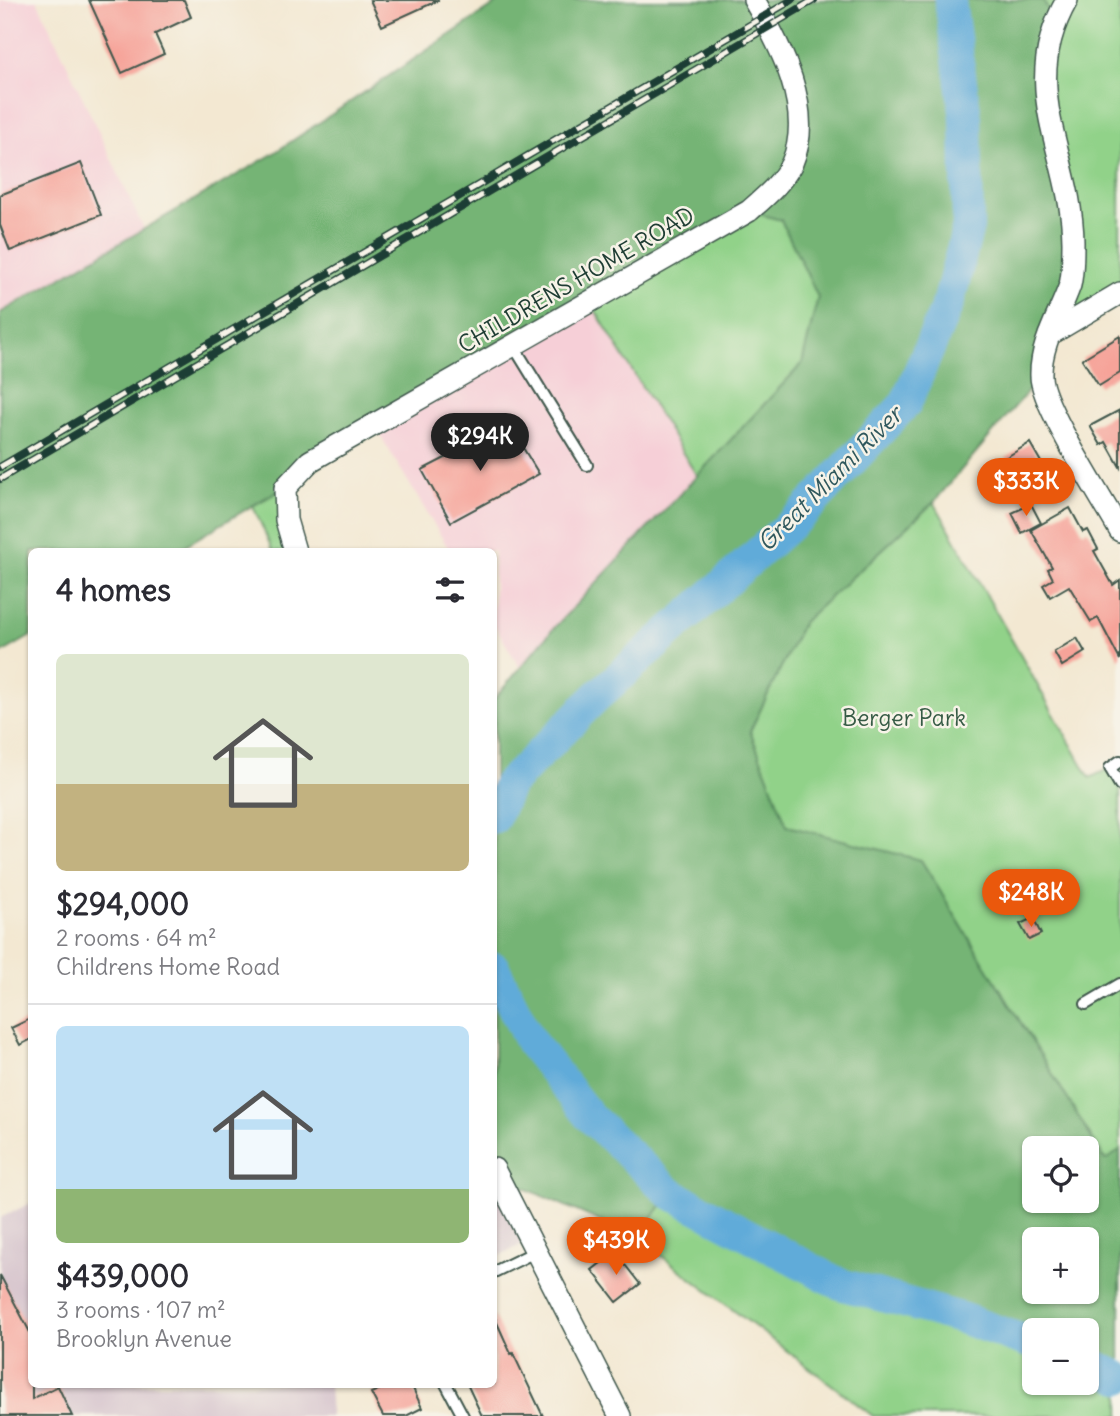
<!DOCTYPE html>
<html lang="en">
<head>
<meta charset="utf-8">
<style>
	:root { --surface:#fff; --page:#f7f7f7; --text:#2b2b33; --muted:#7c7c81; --line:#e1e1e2; --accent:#ea580c }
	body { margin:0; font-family:Delius,sans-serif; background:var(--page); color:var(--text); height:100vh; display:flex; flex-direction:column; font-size:26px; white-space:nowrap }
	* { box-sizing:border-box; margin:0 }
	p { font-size:23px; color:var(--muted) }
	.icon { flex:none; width:38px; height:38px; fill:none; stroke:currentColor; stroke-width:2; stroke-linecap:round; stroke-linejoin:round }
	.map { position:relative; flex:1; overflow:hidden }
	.side { position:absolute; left:28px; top:548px; width:469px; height:840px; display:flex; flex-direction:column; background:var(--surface); border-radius:10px; box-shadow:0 2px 5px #0004 }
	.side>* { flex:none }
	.controls { position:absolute; left:1022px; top:1136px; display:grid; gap:14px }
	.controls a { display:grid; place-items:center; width:77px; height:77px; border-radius:10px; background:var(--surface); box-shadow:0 2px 5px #0004; font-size:35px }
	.price { position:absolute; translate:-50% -60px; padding:0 16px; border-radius:24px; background:var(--accent); color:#fff; font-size:23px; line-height:46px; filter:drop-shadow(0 2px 4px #0008) }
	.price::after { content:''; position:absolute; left:50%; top:42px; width:21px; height:16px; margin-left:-10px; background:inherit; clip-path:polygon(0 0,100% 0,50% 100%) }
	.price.active { background:#222; color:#fff }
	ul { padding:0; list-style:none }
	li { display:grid; align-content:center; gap:14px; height:371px; padding:0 28px }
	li+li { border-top:2px solid var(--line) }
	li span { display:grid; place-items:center; height:217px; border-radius:10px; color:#555 }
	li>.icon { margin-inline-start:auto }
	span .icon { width:126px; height:126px; fill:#fffc; stroke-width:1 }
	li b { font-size:30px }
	h2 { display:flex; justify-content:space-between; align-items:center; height:84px; padding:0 28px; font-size:30px }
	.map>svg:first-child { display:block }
	.built { fill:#f6cfd7 }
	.industrial { fill:#d1bdc9 }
	.green { fill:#91d289; stroke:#58885e; stroke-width:2 }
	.forest { fill:#74b475; stroke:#4a7854; stroke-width:2; fill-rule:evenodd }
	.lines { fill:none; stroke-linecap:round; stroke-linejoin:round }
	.river { stroke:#61abd9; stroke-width:32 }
	.building { fill:#f6a399 }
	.service-casing { stroke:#3f574c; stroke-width:14 }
	.minor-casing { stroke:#3f574c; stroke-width:24 }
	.service { stroke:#fff; stroke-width:10 }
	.minor { stroke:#fff; stroke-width:21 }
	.rail-casing { stroke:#1f3d34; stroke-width:8 }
	.rail { stroke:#f7f3e8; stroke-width:5; stroke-dasharray:16; stroke-linecap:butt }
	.labels { text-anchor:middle; stroke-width:5; stroke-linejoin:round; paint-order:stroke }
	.street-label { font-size:23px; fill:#1f3d34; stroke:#f7f3e8 }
	.park-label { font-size:23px; fill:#365b45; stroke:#f7f3e8 }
	.water-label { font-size:24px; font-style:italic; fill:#30585d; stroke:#f7f3e8 }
</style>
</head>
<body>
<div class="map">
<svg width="1120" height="1416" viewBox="0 0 1120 1416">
	<rect width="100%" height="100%" fill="#f7f3e8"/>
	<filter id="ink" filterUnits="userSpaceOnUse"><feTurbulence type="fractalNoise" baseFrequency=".0143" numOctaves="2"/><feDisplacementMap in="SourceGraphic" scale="14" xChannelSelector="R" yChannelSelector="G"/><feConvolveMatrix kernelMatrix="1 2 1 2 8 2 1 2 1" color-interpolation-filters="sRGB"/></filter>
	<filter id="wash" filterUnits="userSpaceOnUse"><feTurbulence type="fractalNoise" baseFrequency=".00686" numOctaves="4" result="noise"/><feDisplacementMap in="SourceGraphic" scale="28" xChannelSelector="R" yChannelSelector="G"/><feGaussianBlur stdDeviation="1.57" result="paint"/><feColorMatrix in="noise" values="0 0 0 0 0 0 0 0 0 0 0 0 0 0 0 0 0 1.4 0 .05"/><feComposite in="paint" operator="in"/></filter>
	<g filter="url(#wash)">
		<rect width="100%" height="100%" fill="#f3e8d2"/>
		<path class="built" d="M 0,0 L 37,0 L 144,229 L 0,313 Z
			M 590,302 L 697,476 L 520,668 L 494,624 L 494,551 L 450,551 L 374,425 Z"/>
		<path class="industrial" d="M 494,1169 L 531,1240 L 494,1259 Z
			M 31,1203 L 32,1384 L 329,1384 L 331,1416 L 0,1416 L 0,1218 Z"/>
		<path class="green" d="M 1043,0 L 1120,0 L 1120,293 L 1049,335 Z
			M 749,211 L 781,220 L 818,297 L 802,364 L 697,476 L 590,302 Z
			M 285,488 L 295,551 L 273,551 L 253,506 Z
			M 934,502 L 1090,778 L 1110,768 L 1120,785 L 1120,1151 L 1105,1160 L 921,860 L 787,826 L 750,731 L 803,622 Z
			M 670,1193 L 840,1284 L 964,1319 L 1034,1344 L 1034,1382 L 1087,1382 L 1087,1362 L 1120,1378 L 1120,1416 L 873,1416 L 638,1238 Z"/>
		<path class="forest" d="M 502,0 L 1043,0 L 1055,22 L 1046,59 L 1073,241 L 1041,376 L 934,502 L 803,622 L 750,731 L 787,826 L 921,860 L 1105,1160 L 1120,1151 L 1120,1378 L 1087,1362 L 1087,1330 L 1034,1330 L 1034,1344 L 964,1319 L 840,1284 L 670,1193 L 638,1238 L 497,1176 L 494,1169 L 494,699 L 553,629 L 802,364 L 818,297 L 781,220 L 749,211 L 176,551 L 32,551 L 31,636 L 0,654 L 0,313 L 271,155 ZM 1034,1148 L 1087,1148 L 1087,1200 L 1034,1200 ZM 1034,1239 L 1087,1239 L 1087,1292 L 1034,1292 Z"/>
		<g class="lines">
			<path class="river" d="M 494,818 L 509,784 L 596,697 L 801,515 L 906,403 L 949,301 L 968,227 L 966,119 L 950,0
				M 494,968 L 530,1041 L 589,1116 L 670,1193 L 840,1284 L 964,1319 L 1034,1344
				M 1087,1362 L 1120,1378"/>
		</g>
		<g id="blocks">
			<path class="building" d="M 89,0 L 184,0 L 191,17 L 155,34 L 164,54 L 122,73 Z
				M 370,0 L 439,0 L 382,26 Z
				M 81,163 L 101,215 L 10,251 L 0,225 L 0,195 Z
				M 1120,336 L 1120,373 L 1099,386 L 1082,359 Z
				M 1120,410 L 1120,467 L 1106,442 L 1101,445 L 1090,426 Z
				M 509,425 L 539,474 L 451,522 L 422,470 Z
				M 1030,443 L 1053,483 L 1029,497 L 1005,458 Z
				M 1031,504 L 1041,523 L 1022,533 L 1012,513 Z
				M 1070,508 L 1083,532 L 1088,530 L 1098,549 L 1094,551 L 1113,585 L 1120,580 L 1120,660 L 1098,618 L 1091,622 L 1069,586 L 1050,597 L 1043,585 L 1053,579 L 1048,569 L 1052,567 L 1031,530 Z
				M 1077,638 L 1085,652 L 1062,666 L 1054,652 Z
				M 1033,918 L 1041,934 L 1029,940 L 1020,924 Z
				M 32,1018 L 32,1039 L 20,1045 L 11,1028 Z
				M 615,1252 L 640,1284 L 617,1302 L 592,1270 Z
				M 0,1275 L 32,1336 L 32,1399 L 58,1386 L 72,1416 L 0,1416 Z
				M 494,1316 L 511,1354 L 513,1353 L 543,1416 L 482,1416 L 467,1384 L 494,1384 Z
				M 392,1384 L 411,1384 L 422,1408 L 406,1416 L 383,1416 L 371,1393 Z"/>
		</g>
	</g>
	<g filter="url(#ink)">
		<use href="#blocks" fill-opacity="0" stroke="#3f574c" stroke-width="2"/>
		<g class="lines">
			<defs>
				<path id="service" d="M 513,345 L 587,465
					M 1120,761 L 1110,768 L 1120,785
					M 1086,1004 L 1120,984
					M 494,1272 L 537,1251
					M 446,1384 L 463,1416"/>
				<path id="minor" d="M 1067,0 C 1016,90 1072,153 1073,242 C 1073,255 1073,273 1070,285 C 1060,314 1040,344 1041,376 C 1041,405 1103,500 1120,531
					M 1049,335 L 1120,293
					M 295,551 L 286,520 L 285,488 L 310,461 L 749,211 C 765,197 782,183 792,163 C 815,110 780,45 754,0
					M 494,1169 L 620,1416"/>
			</defs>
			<use href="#service" class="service-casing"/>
			<use href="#minor" class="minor-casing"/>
			<use href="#service" class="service"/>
			<use href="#minor" class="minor"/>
			<defs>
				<path id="rail" d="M 0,467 L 792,0
					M 0,479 L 814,0"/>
			</defs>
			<use href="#rail" class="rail-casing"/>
			<use href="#rail" class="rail"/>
		</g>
	</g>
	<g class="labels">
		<g class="street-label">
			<text transform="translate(576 280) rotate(-30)" y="8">CHILDRENS HOME ROAD</text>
		</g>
		<g class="park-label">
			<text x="904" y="726">Berger Park</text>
		</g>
		<g class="water-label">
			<text transform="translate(830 479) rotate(-45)" y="8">Great Miami River</text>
		</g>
	</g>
</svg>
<div class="controls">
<a><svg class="icon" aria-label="locate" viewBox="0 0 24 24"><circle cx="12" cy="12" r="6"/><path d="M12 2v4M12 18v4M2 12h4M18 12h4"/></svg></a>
<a>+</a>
<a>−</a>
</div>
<b class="price active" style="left:480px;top:473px">$294K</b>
<b class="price" style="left:1026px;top:518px">$333K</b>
<b class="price" style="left:1031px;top:929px">$248K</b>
<b class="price" style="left:616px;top:1277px">$439K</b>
<section class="side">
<h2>4 homes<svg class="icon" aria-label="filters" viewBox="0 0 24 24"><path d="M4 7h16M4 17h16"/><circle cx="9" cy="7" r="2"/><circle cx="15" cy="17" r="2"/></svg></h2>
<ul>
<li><span style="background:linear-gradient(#dfe7d0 60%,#c2b280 0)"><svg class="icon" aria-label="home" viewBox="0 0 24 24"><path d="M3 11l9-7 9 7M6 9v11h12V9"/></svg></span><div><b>$294,000</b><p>2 rooms · 64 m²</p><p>Childrens Home Road</p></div></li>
<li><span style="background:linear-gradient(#bfe0f5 75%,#8fb573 0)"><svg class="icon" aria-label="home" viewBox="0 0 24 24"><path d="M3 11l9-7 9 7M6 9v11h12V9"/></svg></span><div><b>$439,000</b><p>3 rooms · 107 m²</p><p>Brooklyn Avenue</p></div></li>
</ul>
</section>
</div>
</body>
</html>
